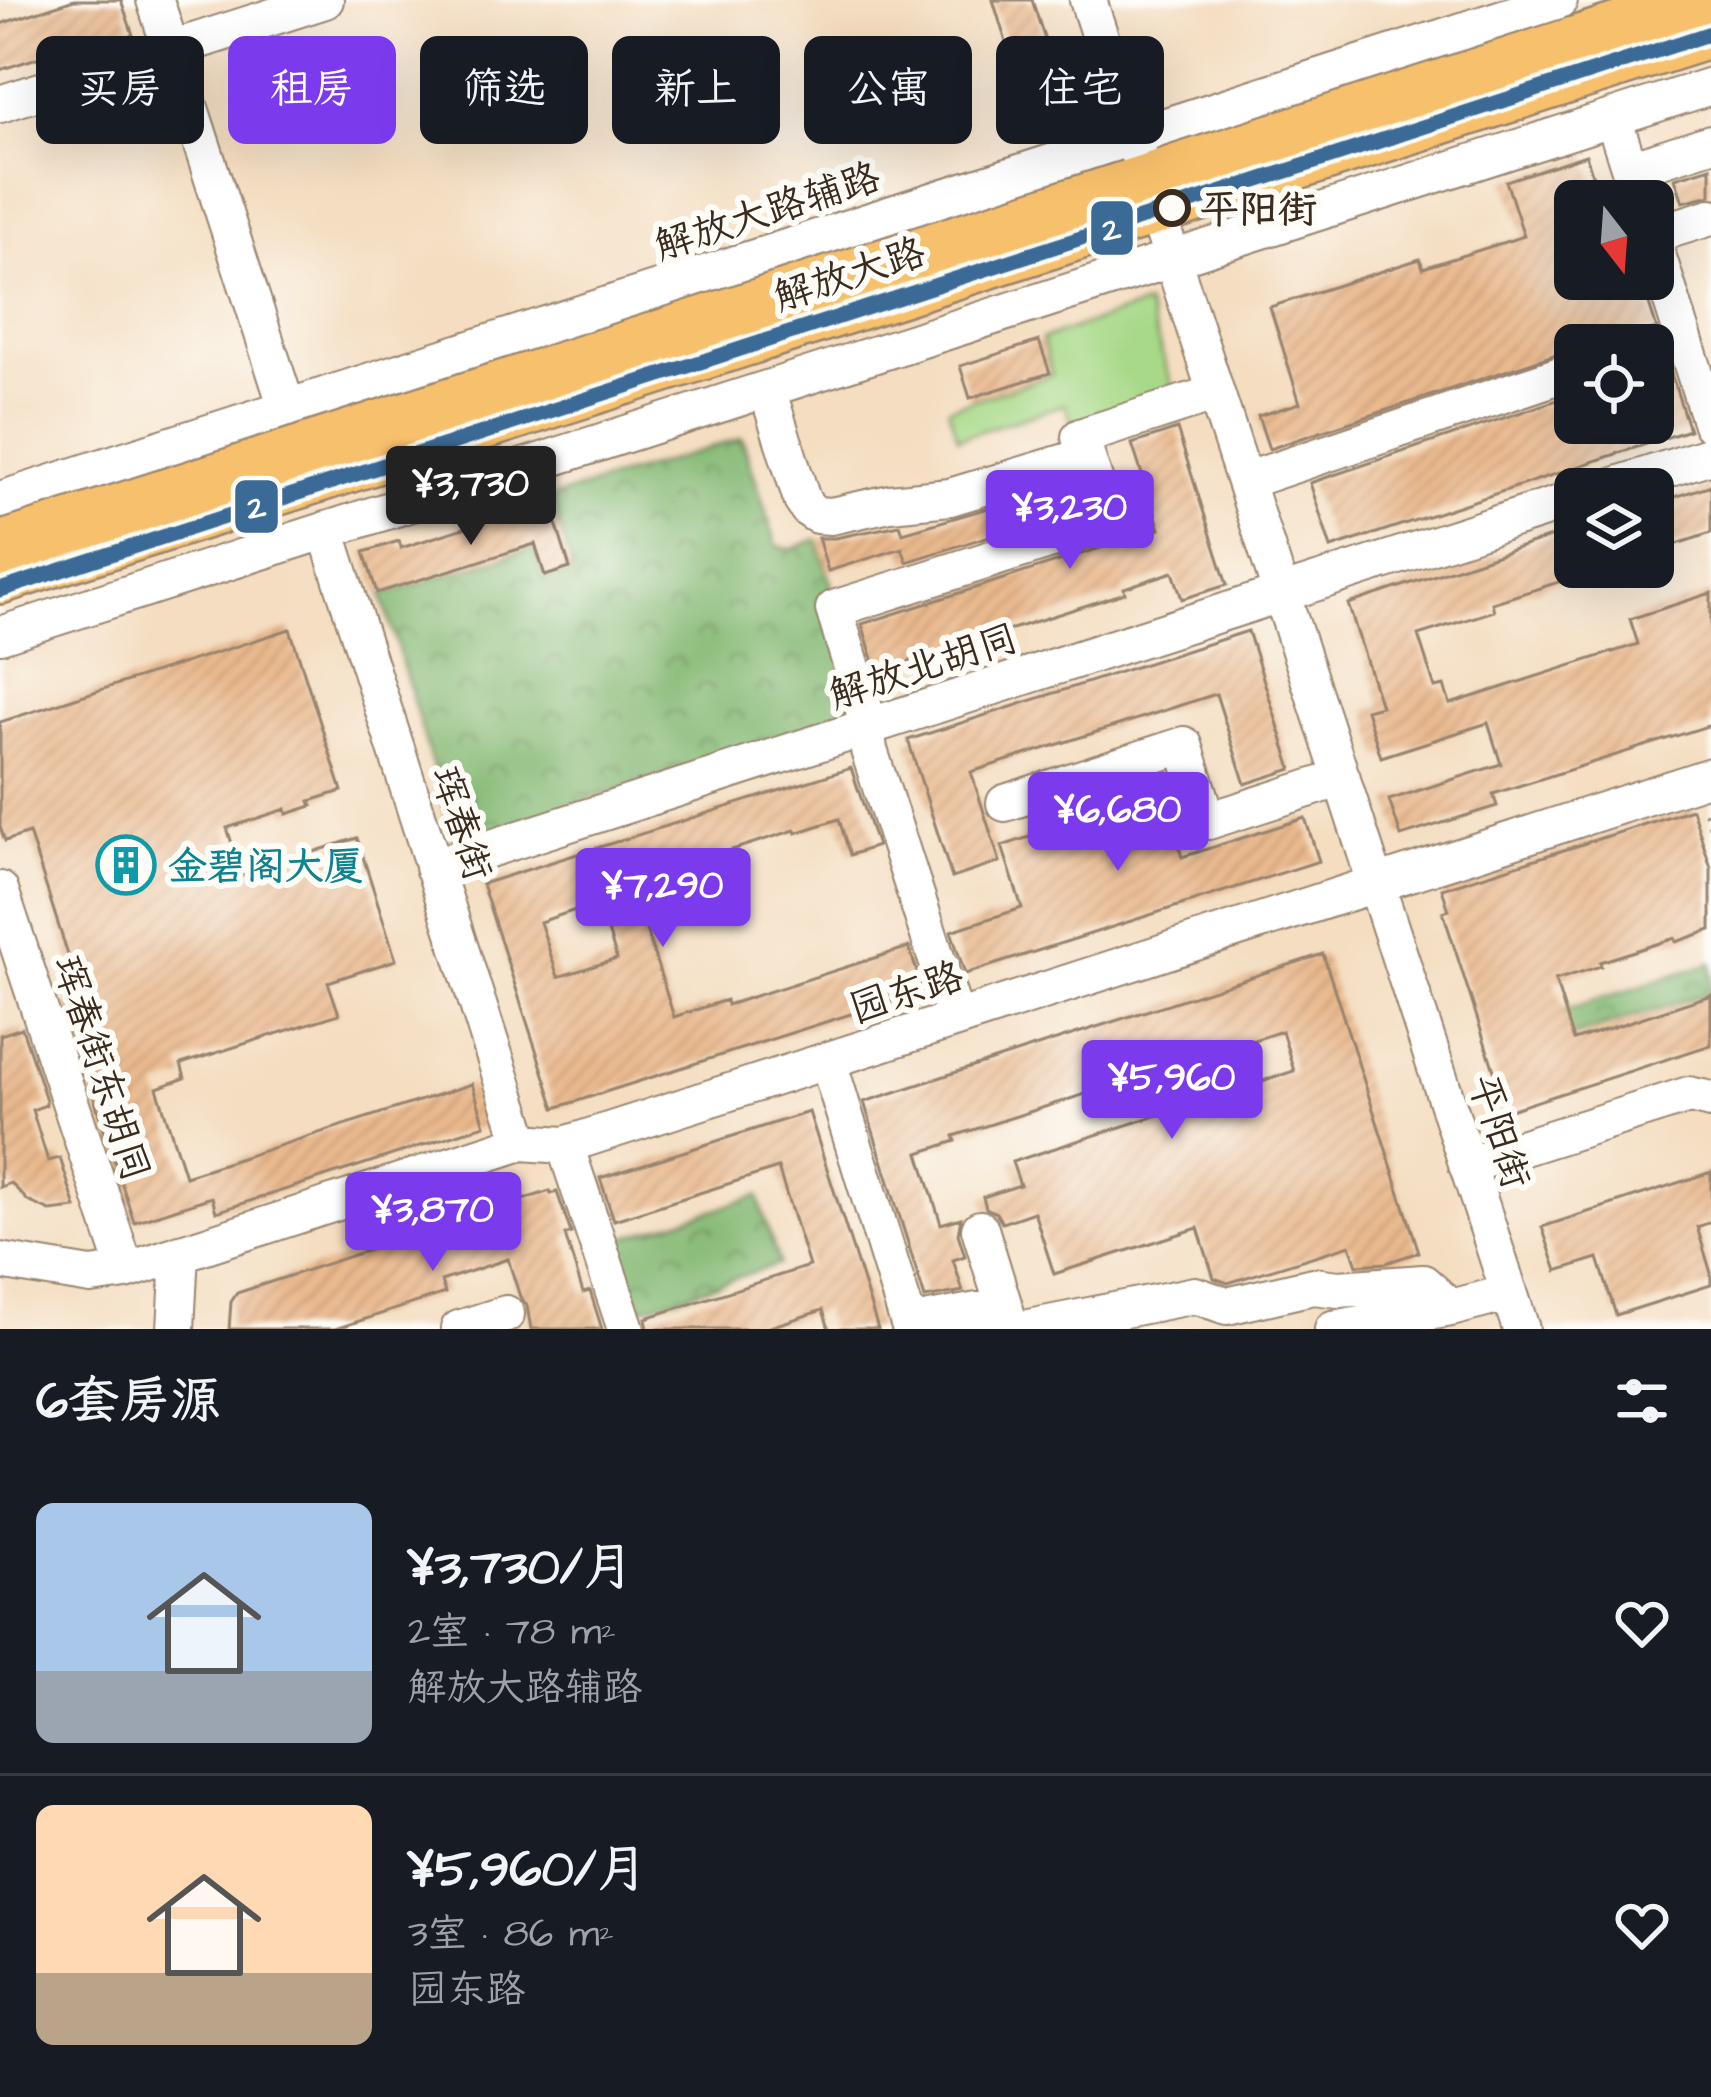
<!DOCTYPE html>
<html lang="zh">
<head>
<meta charset="utf-8">
<style>
	:root { --surface:#171b24; --page:#242831; --text:#f1f3f6; --muted:#9ea1a6; --line:#363941; --accent:#7c3aed }
	body { margin:0; font-family:"Architects Daughter","LXGW WenKai TC",sans-serif; background:var(--page); color:var(--text); height:100vh; display:flex; flex-direction:column; font-size:45px; white-space:nowrap }
	* { box-sizing:border-box; margin:0 }
	p { font-size:39px; color:var(--muted) }
	.icon { flex:none; width:66px; height:66px; fill:none; stroke:currentColor; stroke-width:2; stroke-linecap:round; stroke-linejoin:round }
	.map { position:relative; height:1329px; overflow:hidden }
	.drawer { display:flex; flex-direction:column; background:var(--surface); flex:1 }
	.drawer>* { flex:none }
	.top-card { position:absolute; left:36px; top:36px; width:1641px; height:108px; display:flex; gap:24px }
	.needle { width:78px; rotate:163deg }
	.controls { position:absolute; left:1554px; top:180px; display:grid; gap:24px }
	.controls a { display:grid; place-items:center; width:120px; height:120px; border-radius:18px; background:var(--surface); box-shadow:0 12px 48px #0002; font-size:60px }
	.price { position:absolute; translate:-50% -102px; padding:0 27px; border-radius:12px; background:var(--accent); color:#fff; font-size:39px; line-height:78px; filter:drop-shadow(0 3px 6px #0008) }
	.price::after { content:''; position:absolute; left:50%; top:72px; width:36px; height:27px; margin-left:-18px; background:inherit; clip-path:polygon(0 0,100% 0,50% 100%) }
	.price.on { background:#222; color:#fff }
	ul { padding:0; list-style:none }
	li { display:flex; align-items:center; gap:36px; height:300px; padding:0 36px }
	li+li { border-top:3px solid var(--line) }
	li span { display:grid; place-items:center; flex:none; width:336px; height:240px; border-radius:18px; color:#555 }
	li>.icon { margin-inline-start:auto }
	span .icon { width:144px; height:144px; fill:#fffc; stroke-width:1 }
	li b { font-size:51px }
	h2 { display:flex; justify-content:space-between; align-items:center; height:144px; padding:0 36px; font-size:51px }
	.pill { padding:0 42px; border-radius:18px; background:var(--surface); box-shadow:0 12px 48px #0002; font-size:42px; line-height:108px }
	.pill.on { background:var(--accent); color:#fff }
	.map>svg:first-child { display:block }
	.grass { fill:#a8d988; stroke:#728253; stroke-width:3 }
	.forest { fill:url(#forest-crowns); stroke:#607249; stroke-width:3 }
	.building { fill:url(#building-hatch); fill-rule:evenodd }
	.lines { fill:none; stroke-linecap:round; stroke-linejoin:round }
	.minor-casing { stroke:#98846f; stroke-width:40 }
	.major-casing { stroke:#98846f; stroke-width:50 }
	.path { stroke:#98846f; stroke-width:4.5; stroke-dasharray:3 9; stroke-linecap:butt }
	.minor { stroke:#fff; stroke-width:36 }
	.major { stroke:#f7c06c; stroke-width:45 }
	.metro-1-casing { stroke:#fdfcf7; stroke-width:24 }
	.metro-1 { stroke:#3b6a96; stroke-width:15 }
	.stop-dot { fill:#fdfcf7; stroke:#3b2a1e; stroke-width:6 }
	.labels { text-anchor:middle; stroke-width:12; stroke-linejoin:round; paint-order:stroke }
	.stop-label { font-size:39px; font-weight:bold; fill:#3b2a1e; stroke:#fdfcf7; text-anchor:start }
	.street-label { font-size:39px; fill:#3b2a1e; stroke:#fdfcf7 }
	.culture-label { font-size:39px; font-weight:bold; fill:#0d838f; stroke:#fdfcf7; text-anchor:start }
	.line-badge { stroke:#fdfcf7; stroke-width:4.5 }
	.badge-label { font-size:33px; text-anchor:middle; font-weight:bold; fill:#fff }
</style>
</head>
<body>
<div class="map">
<svg width="1711" height="1329" viewBox="0 0 1711 1329">
	<defs>
		<pattern id="forest-crowns" width="20" height="18" patternUnits="userSpaceOnUse" patternTransform="scale(3)"><rect width="20" height="18" fill="#86b974"/><path d="M2 6a3 3 0 1 1 6 0M12 15a3 3 0 1 1 6 0" fill="none" stroke="#6f975f"/></pattern>
		<pattern id="building-hatch" width="6" height="6" patternUnits="userSpaceOnUse" patternTransform="scale(3)"><rect width="6" height="6" fill="#eab98e"/><path d="M-1 1l2-2M0 6l6-6M5 7l2-2" fill="none" stroke="#ca9f7a"/></pattern>
	</defs>
	<rect width="100%" height="100%" fill="#fdfcf7"/>
	<filter id="ink" filterUnits="userSpaceOnUse"><feTurbulence type="fractalNoise" baseFrequency=".00833" numOctaves="2"/><feDisplacementMap in="SourceGraphic" scale="24" xChannelSelector="R" yChannelSelector="G"/><feConvolveMatrix kernelMatrix="1 2 1 2 8 2 1 2 1" color-interpolation-filters="sRGB"/></filter>
	<filter id="wash" filterUnits="userSpaceOnUse"><feTurbulence type="fractalNoise" baseFrequency=".004" numOctaves="4" result="noise"/><feDisplacementMap in="SourceGraphic" scale="48" xChannelSelector="R" yChannelSelector="G"/><feGaussianBlur stdDeviation="2.7" result="paint"/><feColorMatrix in="noise" values="0 0 0 0 0 0 0 0 0 0 0 0 0 0 0 0 0 1.4 0 .05"/><feComposite in="paint" operator="in"/></filter>
	<g filter="url(#wash)">
		<rect width="100%" height="100%" fill="#f4ddc0"/>
		<path class="grass" d="M 1046,43 L 1069,115 L 1033,126 L 1010,55 Z
			M 1146,305 L 1175,394 L 1073,426 L 1065,404 L 958,438 L 948,408 L 1052,375 L 1042,339 Z"/>
		<path class="forest" d="M 742,438 L 777,546 L 793,549 L 817,539 L 835,596 L 852,707 L 846,715 L 455,843 L 382,595 L 533,548 L 544,580 L 573,570 L 551,498 Z
			M 1711,963 L 1711,992 L 1553,1043 L 1544,1017 Z
			M 758,1196 L 779,1264 L 632,1311 L 611,1242 Z"/>
		<g id="blocks">
			<path class="building" d="M 74,0 L 121,0 L 133,35 L 80,52 L 77,45 L 0,70 L 0,24 Z
				M 993,0 L 1032,0 L 1046,43 L 1010,55 Z
				M 1586,155 L 1596,187 L 1575,194 L 1575,279 L 1641,279 L 1689,430 L 1331,548 L 1310,483 L 1575,394 L 1575,423 L 1653,423 L 1653,330 L 1605,345 L 1575,345 L 1575,348 L 1269,449 L 1258,416 L 1300,403 L 1270,307 L 1420,259 L 1423,268 L 1524,236 L 1506,181 Z
				M 1711,167 L 1711,195 L 1683,202 L 1675,178 Z
				M 1039,341 L 1050,373 L 970,398 L 960,366 Z
				M 1177,429 L 1227,585 L 1182,599 L 1173,572 L 1124,588 L 1125,593 L 877,672 L 862,624 L 1160,529 L 1132,444 Z
				M 1711,485 L 1711,533 L 1653,552 L 1653,504 Z
				M 1061,487 L 1069,511 L 907,562 L 902,548 L 828,571 L 818,538 L 835,538 L 900,525 L 903,533 Z
				M 549,501 L 570,568 L 545,576 L 535,544 L 377,593 L 364,552 L 399,541 L 401,548 Z
				M 1575,529 L 1575,577 L 1492,603 L 1494,611 L 1418,635 L 1435,688 L 1444,686 L 1450,704 L 1638,644 L 1630,619 L 1711,593 L 1711,725 L 1493,794 L 1497,806 L 1401,836 L 1389,800 L 1501,764 L 1488,723 L 1381,757 L 1366,710 L 1381,706 L 1348,604 Z
				M 290,629 L 342,791 L 310,801 L 312,806 L 287,814 L 286,809 L 227,828 L 242,875 L 357,838 L 396,960 L 328,982 L 339,1014 L 181,1064 L 185,1078 L 157,1088 L 185,1176 L 472,1084 L 485,1125 L 216,1212 L 212,1197 L 134,1222 L 64,1005 L 82,999 L 29,833 L 5,841 L 0,827 L 0,722 Z
				M 1248,631 L 1292,769 L 1245,784 L 1216,694 L 971,772 L 1000,862 L 952,878 L 908,740 Z
				M 851,768 L 877,846 L 850,855 L 839,819 L 796,833 L 795,830 L 640,879 L 653,917 L 643,920 L 674,1017 L 726,1000 L 727,1005 L 909,947 L 923,991 L 555,1108 L 482,884 ZM 599,902 L 617,959 L 558,977 L 540,922 Z
				M 1158,780 L 1182,857 L 1305,818 L 1319,861 L 965,974 L 951,931 L 1022,908 L 1002,846 L 1066,825 L 1061,811 Z
				M 1692,809 L 1711,868 L 1711,930 L 1676,942 L 1675,938 L 1600,962 L 1601,966 L 1555,980 L 1574,1040 L 1711,995 L 1711,1045 L 1507,1111 L 1443,912 L 1449,910 L 1442,889 Z
				M 1323,954 L 1419,1252 L 1386,1263 L 1357,1265 L 1350,1245 L 1228,1283 L 1214,1278 L 1198,1228 L 1054,1274 L 1034,1212 L 1002,1223 L 996,1213 L 986,1208 L 983,1197 L 1020,1185 L 1012,1162 L 1294,1071 L 1282,1031 L 954,1136 L 956,1141 L 919,1153 L 941,1224 L 961,1218 L 958,1234 L 965,1256 L 953,1260 L 963,1291 L 925,1298 L 864,1102 Z
				M 22,1028 L 46,1100 L 46,1105 L 32,1110 L 48,1161 L 60,1158 L 76,1208 L 50,1211 L 28,1201 L 11,1183 L 0,1187 L 0,1035 Z
				M 809,1112 L 878,1329 L 829,1329 L 823,1310 L 764,1329 L 648,1329 L 646,1318 L 809,1266 L 778,1168 L 614,1220 L 600,1178 Z
				M 1711,1172 L 1711,1222 L 1697,1227 L 1711,1273 L 1711,1285 L 1616,1315 L 1598,1258 L 1557,1271 L 1542,1227 Z
				M 550,1191 L 551,1194 L 557,1192 L 571,1233 L 565,1235 L 583,1293 L 590,1291 L 602,1329 L 531,1329 L 527,1306 L 520,1297 L 508,1259 L 441,1281 L 445,1293 L 335,1329 L 229,1329 L 231,1302 L 237,1293 Z"/>
		</g>
	</g>
	<g filter="url(#ink)">
		<use href="#blocks" fill-opacity="0" stroke="#98846f" stroke-width="3"/>
		<g class="lines">
			<defs>
				<path id="minor" d="M 155,0 L 287,408
					M 1088,0 L 1521,1329
					M 0,104 L 325,0
					M 1613,117 L 1640,201
					M 1630,169 L 1711,143
					M 1653,235 L 1711,217
					M 1653,242 L 1711,424
					M 767,389 L 802,500 L 808,509 L 817,515 L 831,516 L 890,503 L 950,497 L 1086,456
					M 1245,481 L 1575,370
					M 1605,489 L 1711,455
					M 0,500 L 1559,0
					M 326,530 L 522,1142
					M 0,635 L 1711,86
					M 1005,803 L 1184,745 L 1208,821 L 1342,778
					M 433,867 L 1575,499
					M 0,890 L 126,1271
					M 956,1019 L 869,750 L 863,703 L 834,609 L 1108,522 L 1080,437 L 1216,393
					M 828,1061 L 909,1324 L 1004,1306
					M 565,1145 L 626,1329
					M 1467,1165 L 1689,1095 L 1711,1100
					M 980,1229 L 1010,1326
					M 0,1261 L 91,1276 L 126,1271 L 522,1142 L 565,1145 L 1711,776
					M 176,1329 L 180,1253
					M 459,1329 L 506,1314
					M 1024,1329 L 1195,1295 L 1227,1306 L 1313,1286 L 1339,1289 L 1423,1283 L 1451,1308
					M 1333,1329 L 1451,1308 L 1509,1293"/>
				<path id="major" d="M 0,545 L 1698,0
					M 0,581 L 1711,35"/>
			</defs>
			<use href="#minor" class="minor-casing"/>
			<use href="#major" class="major-casing"/>
			<path class="path" d="M 1705,812 L 1711,829"/>
			<use href="#minor" class="minor"/>
			<use href="#major" class="major"/>
			<defs>
				<path id="metro-1" d="M 0,590 L 1711,33"/>
			</defs>
			<use href="#metro-1" class="metro-1-casing"/>
			<use href="#metro-1" class="metro-1"/>
		</g>
	</g>
	<defs>
		<symbol id="building-ring" viewBox="-11 -11 22 22"><circle r="9.5" fill="#fdfcf7" stroke="#0f9aa8" stroke-width="1.5"/><path d="M-4-6H4V6H1V3H-1V6H-4ZM-2.5-4.3h1.7v1.8h-1.7ZM.8-4.3h1.7v1.8H.8ZM-2.5-1h1.7V.8h-1.7ZM.8-1h1.7V.8H.8Z" fill="#0f9aa8"/></symbol>
	</defs>
	<g fill-rule="evenodd">
		<use href="#building-ring" x="93" y="832" width="66" height="66"/>
	</g>
	<circle class="stop-dot" cx="1172" cy="208" r="16"/>
	<g class="labels">
		<g class="stop-label">
			<text x="1200" y="222">平阳街</text>
		</g>
		<g class="street-label">
			<text transform="translate(767 210) rotate(-18)" y="14">解放大路辅路</text>
			<text transform="translate(849 273) rotate(-18)" y="14">解放大路</text>
			<text transform="translate(923 665) rotate(-18)" y="14">解放北胡同</text>
			<text transform="translate(463 823) rotate(72)" y="14">珲春街</text>
			<text transform="translate(906 991) rotate(-18)" y="14">园东路</text>
			<text transform="translate(103 1068) rotate(72)" y="14">珲春街东胡同</text>
			<text transform="translate(1501 1131) rotate(72)" y="14">平阳街</text>
		</g>
		<g class="culture-label">
			<text x="168" y="879">金碧阁大厦</text>
		</g>
	</g>
	<g class="line-badge">
		<rect x="1089" y="199" width="46" height="58" rx="12" fill="#3b6a96"/>
		<rect x="233" y="478" width="47" height="57" rx="12" fill="#3b6a96"/>
	</g>
	<g class="badge-label">
		<text x="1112" y="240">2</text>
		<text x="257" y="518">2</text>
	</g>
</svg>
<div class="controls">
<a><svg class="needle" viewBox="-14 -14 28 28"><path d="M0-13l5 13h-10z" fill="#e53935"/><path d="M0 13l5-13h-10z" fill="#9ea1a6"/></svg></a>
<a><svg class="icon" aria-label="locate" viewBox="0 0 24 24"><circle cx="12" cy="12" r="6"/><path d="M12 2v4M12 18v4M2 12h4M18 12h4"/></svg></a>
<a><svg class="icon" aria-label="layers" viewBox="0 0 24 24"><path d="M12 4l9 5-9 5-9-5zM3 14l9 5 9-5"/></svg></a>
</div>
<b class="price on" style="left:471px;top:548px">¥3,730</b>
<b class="price" style="left:1070px;top:572px">¥3,230</b>
<b class="price" style="left:1118px;top:874px">¥6,680</b>
<b class="price" style="left:663px;top:950px">¥7,290</b>
<b class="price" style="left:1172px;top:1142px">¥5,960</b>
<b class="price" style="left:433px;top:1274px">¥3,870</b>
<div class="top-card">
<a class="pill">买房</a>
<a class="pill on">租房</a>
<a class="pill">筛选</a>
<a class="pill">新上</a>
<a class="pill">公寓</a>
<a class="pill">住宅</a>
</div>
</div>
<section class="drawer">
<h2>6套房源<svg class="icon" aria-label="filters" viewBox="0 0 24 24"><path d="M4 7h16M4 17h16"/><circle cx="9" cy="7" r="2"/><circle cx="15" cy="17" r="2"/></svg></h2>
<ul>
<li><span style="background:linear-gradient(#a9c7e8 70%,#9aa5b1 0)"><svg class="icon" aria-label="home" viewBox="0 0 24 24"><path d="M3 11l9-7 9 7M6 9v11h12V9"/></svg></span><div><b>¥3,730/月</b><p>2室 · 78 m²</p><p>解放大路辅路</p></div><svg class="icon" aria-label="heart" viewBox="0 0 24 24"><path d="M12 20l-8-8c-3-5 5-10 8-4 3-6 11-1 8 4z"/></svg></li>
<li><span style="background:linear-gradient(#ffd9b3 70%,#b9a48a 0)"><svg class="icon" aria-label="home" viewBox="0 0 24 24"><path d="M3 11l9-7 9 7M6 9v11h12V9"/></svg></span><div><b>¥5,960/月</b><p>3室 · 86 m²</p><p>园东路</p></div><svg class="icon" aria-label="heart" viewBox="0 0 24 24"><path d="M12 20l-8-8c-3-5 5-10 8-4 3-6 11-1 8 4z"/></svg></li>
</ul>
</section>
</body>
</html>
